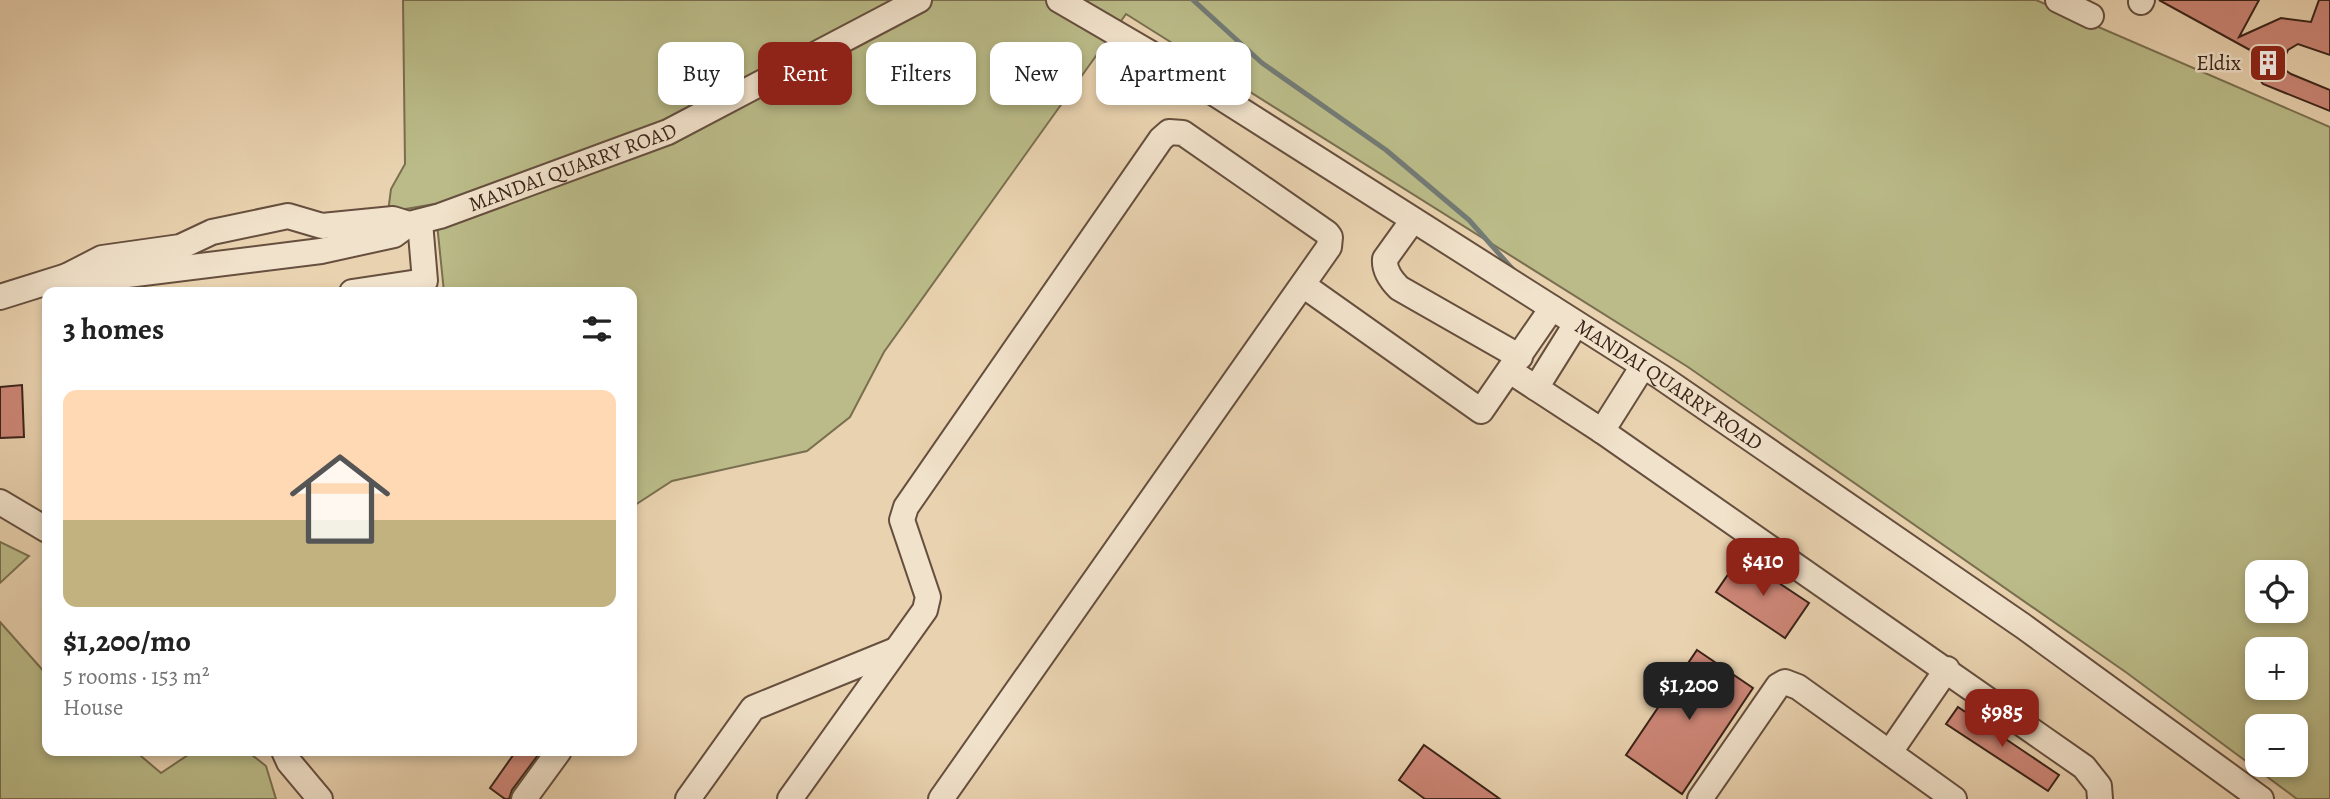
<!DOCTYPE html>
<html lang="en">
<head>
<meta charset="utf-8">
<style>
	:root { --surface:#fff; --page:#f6f6f6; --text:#222; --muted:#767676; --line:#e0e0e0; --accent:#8f2418 }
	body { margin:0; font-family:Alegreya,serif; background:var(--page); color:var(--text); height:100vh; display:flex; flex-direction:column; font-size:26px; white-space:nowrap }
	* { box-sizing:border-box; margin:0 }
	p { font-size:23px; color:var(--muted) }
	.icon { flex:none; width:38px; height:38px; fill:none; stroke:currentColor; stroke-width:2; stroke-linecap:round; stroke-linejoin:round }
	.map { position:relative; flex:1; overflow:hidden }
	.sheet { position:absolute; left:42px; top:287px; width:595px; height:469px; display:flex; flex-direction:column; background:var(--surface); border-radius:14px; box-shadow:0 4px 10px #0003 }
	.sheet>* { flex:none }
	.hud { position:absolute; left:658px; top:42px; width:665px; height:63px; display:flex; gap:14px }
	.buttons { position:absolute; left:2245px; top:560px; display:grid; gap:14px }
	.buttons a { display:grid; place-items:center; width:63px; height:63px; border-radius:14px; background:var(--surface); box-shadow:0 4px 10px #0003; font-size:35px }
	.price { position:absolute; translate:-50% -60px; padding:0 16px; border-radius:14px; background:var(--accent); color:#fff; font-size:23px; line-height:46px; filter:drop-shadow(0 2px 4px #0008) }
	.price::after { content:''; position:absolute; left:50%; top:42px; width:21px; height:16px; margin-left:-10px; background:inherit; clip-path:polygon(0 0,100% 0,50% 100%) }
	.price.active { background:#222; color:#fff }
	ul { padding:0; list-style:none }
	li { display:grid; align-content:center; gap:14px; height:371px; padding:0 21px }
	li+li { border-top:2px solid var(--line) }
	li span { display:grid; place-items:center; height:217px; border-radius:14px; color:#555 }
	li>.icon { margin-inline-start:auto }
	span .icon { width:126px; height:126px; fill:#fffc; stroke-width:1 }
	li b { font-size:30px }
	h2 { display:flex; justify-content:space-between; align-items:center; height:84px; padding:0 21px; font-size:30px }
	.chip { padding:0 24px; border-radius:14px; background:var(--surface); box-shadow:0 4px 10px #0003; font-size:24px; line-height:63px }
	.chip.active { background:var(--accent); color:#fff }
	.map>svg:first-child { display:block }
	.green { fill:#babb88; stroke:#7a6f50; stroke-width:2; fill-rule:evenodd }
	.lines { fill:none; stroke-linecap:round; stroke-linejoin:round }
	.stream { stroke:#737b75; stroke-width:5 }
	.building { fill:#cd8677; stroke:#3a2318; stroke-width:2 }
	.minor-casing { stroke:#664f3e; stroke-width:28 }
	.minor { stroke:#f1e2cb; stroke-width:24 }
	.labels { text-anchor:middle; stroke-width:5; stroke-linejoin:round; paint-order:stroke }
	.poi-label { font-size:21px; fill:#3a2318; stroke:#f1e2cb; text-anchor:end }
	.street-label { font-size:21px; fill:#3a2318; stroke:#f1e2cb }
</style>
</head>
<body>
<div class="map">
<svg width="2330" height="799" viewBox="0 0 2330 799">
	<rect width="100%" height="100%" fill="#e9d2af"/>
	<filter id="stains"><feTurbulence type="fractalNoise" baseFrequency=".00286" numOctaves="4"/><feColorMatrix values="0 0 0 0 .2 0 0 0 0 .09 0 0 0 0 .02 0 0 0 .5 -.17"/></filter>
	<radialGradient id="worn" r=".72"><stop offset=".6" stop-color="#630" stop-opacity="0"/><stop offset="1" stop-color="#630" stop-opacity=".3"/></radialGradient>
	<path class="green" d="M 403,0 L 2036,0 L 2330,127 L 2330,799 L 2297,799 L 2127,673 L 1688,367 L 1126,14 L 884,352 L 850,417 L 807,451 L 672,481 L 632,507 L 632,292 L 444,292 L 435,204 L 388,212 L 391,189 L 405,164 ZM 2258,572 L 2296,572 L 2296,611 L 2258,611 ZM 2258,649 L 2296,649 L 2296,688 L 2258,688 ZM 2258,726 L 2296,726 L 2296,765 L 2258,765 Z
		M 0,542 L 29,556 L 0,583 Z
		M 0,622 L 47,675 L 47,751 L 135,751 L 161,773 L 194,751 L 247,751 L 266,766 L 276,799 L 0,799 Z"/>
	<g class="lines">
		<path class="stream" d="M 1193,0 L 1262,63 L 1386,150 L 1469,220 L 1516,273"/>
	</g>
	<path class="building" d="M 2159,0 L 2259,0 L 2239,37 L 2281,18 L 2311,22 L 2319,0 L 2330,0 L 2330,55 L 2298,44 L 2288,50 L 2283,61 L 2285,70 L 2291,74 L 2330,90 L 2330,111 L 2263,84 L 2254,72 L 2250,50 Z
		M 22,385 L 24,437 L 0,438 L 0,387 Z
		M 1740,557 L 1809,603 L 1785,638 L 1716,592 Z
		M 1697,650 L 1753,688 L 1682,794 L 1626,755 Z
		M 1958,707 L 2059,775 L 2048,791 L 1946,724 Z
		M 1424,745 L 1500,799 L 1425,799 L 1399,780 Z
		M 516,751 L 541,751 L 512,790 L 509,799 L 505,799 L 490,788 Z"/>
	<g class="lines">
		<defs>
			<g id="minor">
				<path id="s1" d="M 1059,0 L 1162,60 L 1661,377 L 2023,626 L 2261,799"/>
				<path d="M 2058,0 L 2091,16"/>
				<path d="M 2141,2 L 2142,0"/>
				<path d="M 1413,220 L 1385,259 C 1384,270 1391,280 1399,288 L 1520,357"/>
				<path id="s2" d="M 67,276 L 102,258 L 180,247 L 212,232 L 288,216 L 322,226 L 393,219 L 409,224 L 440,216 L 668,132 L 919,0"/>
				<path d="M 1303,285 L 1481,411 L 1552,308"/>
				<path d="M 352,292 L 425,281 L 420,222"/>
				<path d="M 0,297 L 67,276 L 103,278 L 321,251 L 394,235 L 409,224"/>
				<path d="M 1510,371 L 1602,431 L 2084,767 L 2099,786 L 2100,799"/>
				<path d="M 1536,388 L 1576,324"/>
				<path d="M 1602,431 L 1643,366"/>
				<path d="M 0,502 L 47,530"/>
				<path d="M 284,751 L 289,762 L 320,799"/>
				<path d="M 1890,752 L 1947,669"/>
				<path d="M 524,799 L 559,751"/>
				<path d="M 688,799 L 753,708 L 893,651"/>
				<path d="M 790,799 L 925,610 L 928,597 L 902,520 L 906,507 L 1161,139 L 1169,132 L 1183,133 L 1327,233 L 1330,237 L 1329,247 L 941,799"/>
				<path d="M 1700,799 L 1778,686 L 1785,682 L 1798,687 L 1954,799"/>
			</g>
		</defs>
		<use href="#minor" class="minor-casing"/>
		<use href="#minor" class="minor"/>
	</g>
	<defs>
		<symbol id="building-square" viewBox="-11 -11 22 22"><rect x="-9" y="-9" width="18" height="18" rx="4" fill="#8f2418" stroke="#f1e2cb"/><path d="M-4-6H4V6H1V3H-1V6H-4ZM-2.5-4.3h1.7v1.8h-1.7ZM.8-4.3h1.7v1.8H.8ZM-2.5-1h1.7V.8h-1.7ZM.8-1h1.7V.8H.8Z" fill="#fff"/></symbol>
	</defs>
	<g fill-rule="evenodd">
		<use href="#building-square" x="2246" y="41" width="44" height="44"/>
	</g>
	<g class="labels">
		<g class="poi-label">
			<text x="2241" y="70">Eldix</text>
		</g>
		<g class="street-label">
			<text dy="7" stroke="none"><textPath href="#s2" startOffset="528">MANDAI QUARRY ROAD</textPath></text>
			<text dy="7" stroke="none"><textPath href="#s1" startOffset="721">MANDAI QUARRY ROAD</textPath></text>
		</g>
	</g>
	<rect width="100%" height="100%" filter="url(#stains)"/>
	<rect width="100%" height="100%" fill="url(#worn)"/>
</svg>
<div class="buttons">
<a><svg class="icon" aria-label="locate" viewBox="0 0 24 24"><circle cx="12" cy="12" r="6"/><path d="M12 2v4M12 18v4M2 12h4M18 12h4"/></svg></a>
<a>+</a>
<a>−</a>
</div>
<b class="price" style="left:1763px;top:598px">$410</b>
<b class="price active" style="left:1689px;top:722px">$1,200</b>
<b class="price" style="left:2002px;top:749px">$985</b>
<div class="hud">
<a class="chip">Buy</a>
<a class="chip active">Rent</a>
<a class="chip">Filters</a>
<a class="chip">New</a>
<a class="chip">Apartment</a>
</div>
<section class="sheet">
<h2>3 homes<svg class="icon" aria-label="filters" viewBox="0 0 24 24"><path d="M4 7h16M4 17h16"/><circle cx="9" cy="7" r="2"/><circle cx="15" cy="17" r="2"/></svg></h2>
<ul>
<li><span style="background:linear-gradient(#ffd9b3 60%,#c2b280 0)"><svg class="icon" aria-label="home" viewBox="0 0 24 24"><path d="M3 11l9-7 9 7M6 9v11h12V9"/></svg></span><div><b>$1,200/mo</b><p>5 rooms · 153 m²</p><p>House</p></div></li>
</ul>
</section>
</div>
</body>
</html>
